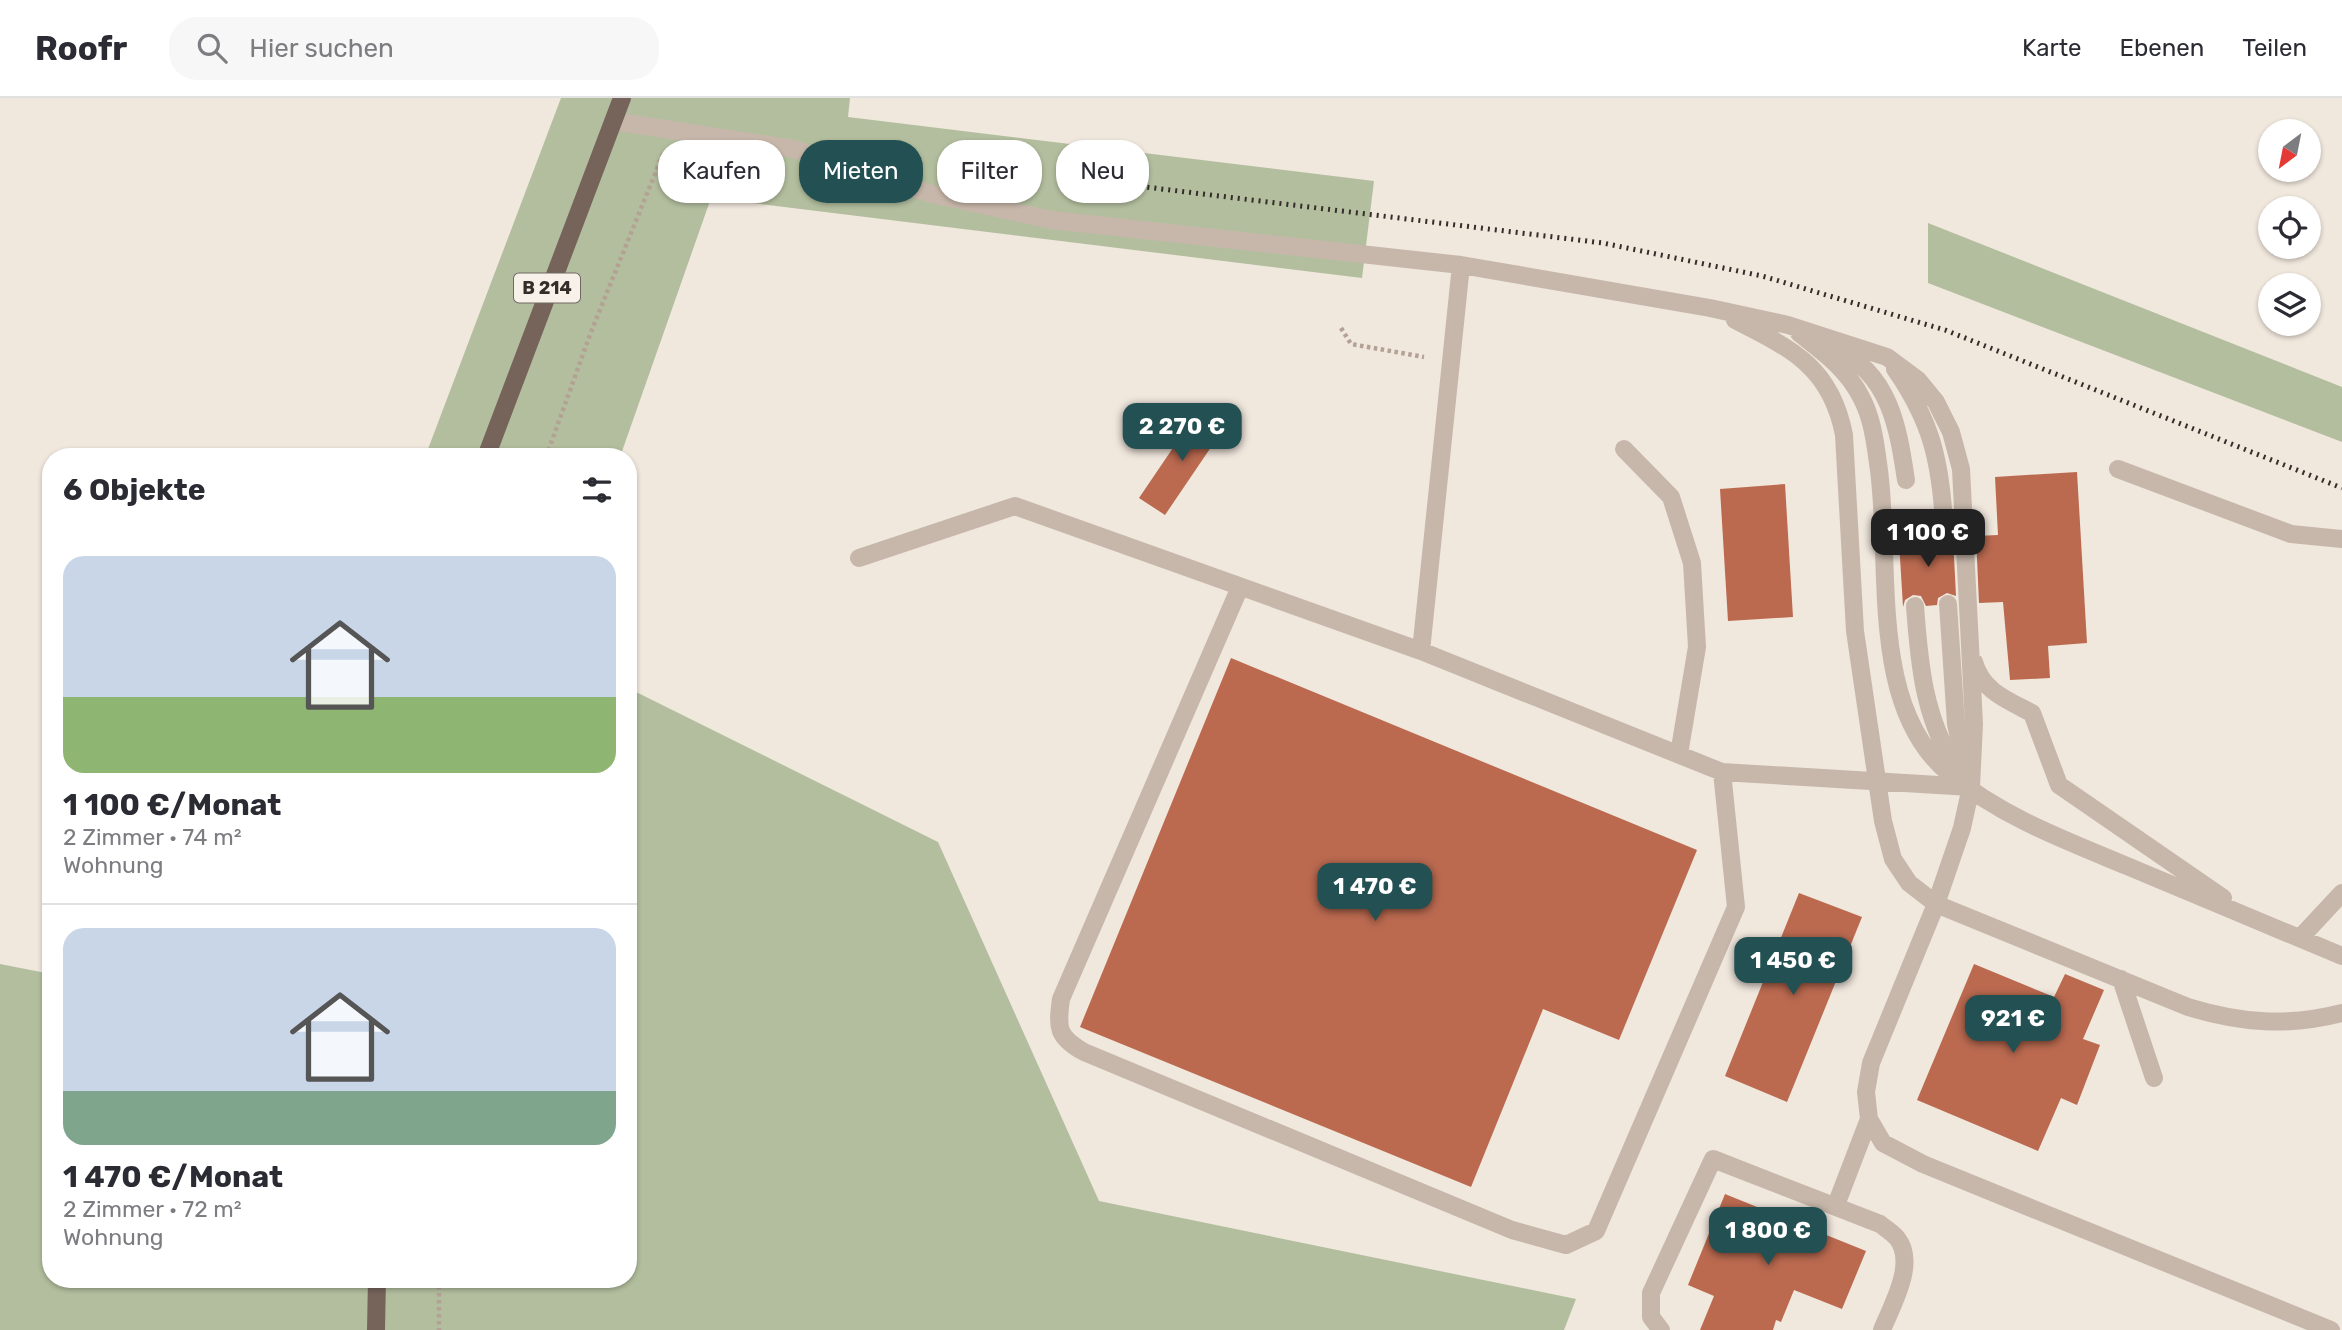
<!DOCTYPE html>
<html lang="de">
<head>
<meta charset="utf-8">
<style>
	:root { --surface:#fff; --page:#f7f7f7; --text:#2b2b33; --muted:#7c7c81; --line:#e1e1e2; --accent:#225053 }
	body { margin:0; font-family:Rubik,sans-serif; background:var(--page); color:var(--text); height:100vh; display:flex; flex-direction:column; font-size:26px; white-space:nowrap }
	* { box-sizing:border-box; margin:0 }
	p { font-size:23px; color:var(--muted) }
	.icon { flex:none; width:38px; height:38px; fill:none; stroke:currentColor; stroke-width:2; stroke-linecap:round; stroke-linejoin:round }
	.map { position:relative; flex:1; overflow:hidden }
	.drawer { position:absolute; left:42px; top:350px; width:595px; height:840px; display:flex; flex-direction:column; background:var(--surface); border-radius:28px; box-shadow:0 2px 5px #0004 }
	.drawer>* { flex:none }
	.hud { position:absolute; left:658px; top:42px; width:665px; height:63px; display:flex; gap:14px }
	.needle { width:46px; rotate:212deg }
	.buttons { position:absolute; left:2258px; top:21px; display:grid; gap:14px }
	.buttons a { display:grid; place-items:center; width:63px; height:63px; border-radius:50%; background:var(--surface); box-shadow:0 2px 5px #0004; font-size:35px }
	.price { position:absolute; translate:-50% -60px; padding:0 16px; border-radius:14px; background:var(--accent); color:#fff; font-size:23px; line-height:46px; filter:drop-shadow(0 2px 4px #0008) }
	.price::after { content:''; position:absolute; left:50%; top:42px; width:21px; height:16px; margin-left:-10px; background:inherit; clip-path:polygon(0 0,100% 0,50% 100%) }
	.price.current { background:#222; color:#fff }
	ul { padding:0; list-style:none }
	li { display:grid; align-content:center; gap:14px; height:371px; padding:0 21px }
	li+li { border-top:2px solid var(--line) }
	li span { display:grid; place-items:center; height:217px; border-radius:21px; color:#555 }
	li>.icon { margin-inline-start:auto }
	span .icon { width:126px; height:126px; fill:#fffc; stroke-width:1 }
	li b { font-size:30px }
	h2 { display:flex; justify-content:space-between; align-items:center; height:84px; padding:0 21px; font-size:30px }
	.pill { padding:0 24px; border-radius:28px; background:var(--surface); box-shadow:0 2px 5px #0004; font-size:24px; line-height:63px }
	.pill.current { background:var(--accent); color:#fff }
	header { display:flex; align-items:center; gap:42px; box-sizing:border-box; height:98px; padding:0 35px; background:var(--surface); border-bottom:2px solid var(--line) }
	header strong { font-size:33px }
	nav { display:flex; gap:38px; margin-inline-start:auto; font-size:24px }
	.search { width:490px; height:63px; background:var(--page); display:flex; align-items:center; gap:18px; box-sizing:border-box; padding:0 24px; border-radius:28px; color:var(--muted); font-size:26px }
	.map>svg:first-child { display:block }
	.green { fill:#b3be9e }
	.building { fill:#bb6a50 }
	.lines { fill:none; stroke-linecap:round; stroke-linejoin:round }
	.path { stroke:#b3a194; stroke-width:4.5; stroke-dasharray:3.5 3.5; stroke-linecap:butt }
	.lane { stroke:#c7b7aa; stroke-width:18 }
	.primary { stroke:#76645b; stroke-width:18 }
	.rail { stroke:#352d29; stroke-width:5; stroke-dasharray:2 5; stroke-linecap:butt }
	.labels { text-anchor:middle; stroke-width:6; stroke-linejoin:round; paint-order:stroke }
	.shield { fill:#f8f1e9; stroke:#706863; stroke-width:2 }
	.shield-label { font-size:18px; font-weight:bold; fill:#352d29 }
</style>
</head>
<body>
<header>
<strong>Roofr</strong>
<div class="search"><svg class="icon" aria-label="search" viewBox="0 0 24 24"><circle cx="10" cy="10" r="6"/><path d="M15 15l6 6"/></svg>Hier suchen</div>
<nav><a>Karte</a><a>Ebenen</a><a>Teilen</a></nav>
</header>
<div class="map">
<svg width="2342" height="1232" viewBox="0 0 2342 1232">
	<rect width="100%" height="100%" fill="#f0e7dd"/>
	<path class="green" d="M 561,0 L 850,0 L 848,19 L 1374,83 L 1362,180 L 711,100 L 620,359 L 425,359 Z
		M 1928,125 L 2342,289 L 2342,344 L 1928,185 Z
		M 628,590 L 938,744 L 1099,1103 L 1576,1201 L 1564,1232 L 0,1232 L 0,866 L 51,876 L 51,1181 L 628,1181 Z"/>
	<path class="building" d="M 1198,313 L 1224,330 L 1165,417 L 1139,400 Z
		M 2077,374 L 2087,545 L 2048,548 L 2050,580 L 2010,582 L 2003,504 L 1979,505 L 1976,438 L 1998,437 L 1995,379 Z
		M 1785,386 L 1793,519 L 1728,523 L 1720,391 Z
		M 1953,439 L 1956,498 L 1947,495 L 1938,500 L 1937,507 L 1926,508 L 1921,498 L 1913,497 L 1905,502 L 1903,509 L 1899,443 Z
		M 1231,560 L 1697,752 L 1619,942 L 1543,911 L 1471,1089 L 1080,929 Z
		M 1799,795 L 1862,819 L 1787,1004 L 1725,978 Z
		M 1974,866 L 2054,899 L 2065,876 L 2104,892 L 2083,941 L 2100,947 L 2077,1007 L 2061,1000 L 2038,1053 L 1917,1002 Z
		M 1725,1096 L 1866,1153 L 1842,1211 L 1794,1192 L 1781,1224 L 1776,1222 L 1773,1232 L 1700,1232 L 1714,1198 L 1688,1187 Z"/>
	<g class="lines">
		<path class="path" d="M 1341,230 L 1351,246 L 1424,259
			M 546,359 L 591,234 L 663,56
			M 439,1181 L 439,1232"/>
		<path class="lane" d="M 613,23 L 794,51 L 932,96 L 1052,122 L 1461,167 L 1710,210 L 1788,227 L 1887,259 L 1918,282 L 1936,304 L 1951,334 L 1961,371 L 1974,626 L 1971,689 L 1962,730 L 1936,806 L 1871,965 L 1866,994 L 1869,1021 L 1883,1045 L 1923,1066 L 2331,1232
			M 1461,167 L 1421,553 L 1722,674 L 1971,689
			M 1735,222 C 1792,251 1831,269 1844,337 L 1855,533 L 1883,723 L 1893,761 L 1909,785 L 1936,806 L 2188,909 C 2241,925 2288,929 2342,915
			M 1799,235 C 1823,254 1847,271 1861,299 C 1872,319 1875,343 1878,365 C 1893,461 1866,608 1950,676 C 2002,719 2065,742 2127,768 C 2199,798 2270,828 2342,858
			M 1835,250 C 1890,276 1898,329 1906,382
			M 1895,271 C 1931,323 1940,361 1944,424
			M 1624,351 L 1671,399 L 1692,465 L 1697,549 L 1679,656
			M 2118,371 L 2291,436 L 2342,441
			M 859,460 L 1015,408 L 1421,553
			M 1240,489 L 1061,901 C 1057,930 1057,939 1084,954 L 1512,1132 L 1566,1147 L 1596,1133 L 1736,809 L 1722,674
			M 1948,506 L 1956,626 L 1965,666
			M 1915,508 C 1919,564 1924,623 1957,670
			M 1974,564 C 1982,593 2007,602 2032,615 L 2059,687 L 2223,800
			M 2300,840 L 2342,795
			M 2121,881 L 2154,980
			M 1836,1107 L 1869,1021
			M 1661,1232 L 1651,1219 L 1651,1195 L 1713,1061 L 1880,1126 C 1885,1130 1893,1135 1897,1140 C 1917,1165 1892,1207 1882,1232"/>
		<path class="primary" d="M 486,359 L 622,0
			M 376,1232 L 377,1181"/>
		<path class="rail" d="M 1064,79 L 1603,145 L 1762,178 L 1945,232 L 2342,390"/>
	</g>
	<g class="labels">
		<rect class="shield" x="514" y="175.5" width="66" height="29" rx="5"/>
		<g class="shield-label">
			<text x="547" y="196">B 214</text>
		</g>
	</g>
</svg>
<div class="buttons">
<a><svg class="needle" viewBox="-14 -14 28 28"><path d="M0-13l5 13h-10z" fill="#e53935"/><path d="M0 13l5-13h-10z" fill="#7c7c81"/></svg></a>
<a><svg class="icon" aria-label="locate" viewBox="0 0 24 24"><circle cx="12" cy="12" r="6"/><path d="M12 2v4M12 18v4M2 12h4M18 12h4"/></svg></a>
<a><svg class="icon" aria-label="layers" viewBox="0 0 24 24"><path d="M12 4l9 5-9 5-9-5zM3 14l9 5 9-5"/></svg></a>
</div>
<b class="price" style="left:1182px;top:365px">2 270 €</b>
<b class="price current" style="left:1928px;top:471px">1 100 €</b>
<b class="price" style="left:1375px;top:825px">1 470 €</b>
<b class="price" style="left:1793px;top:899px">1 450 €</b>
<b class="price" style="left:2013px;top:957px">921 €</b>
<b class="price" style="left:1768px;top:1169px">1 800 €</b>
<div class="hud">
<a class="pill">Kaufen</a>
<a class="pill current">Mieten</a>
<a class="pill">Filter</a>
<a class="pill">Neu</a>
</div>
<section class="drawer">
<h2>6 Objekte<svg class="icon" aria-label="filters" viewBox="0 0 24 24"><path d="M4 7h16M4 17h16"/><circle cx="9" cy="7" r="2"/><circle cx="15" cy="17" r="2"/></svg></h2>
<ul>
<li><span style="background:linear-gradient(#c9d6e8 65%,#8fb573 0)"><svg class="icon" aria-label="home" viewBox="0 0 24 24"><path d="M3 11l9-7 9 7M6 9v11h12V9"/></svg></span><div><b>1 100 €/Monat</b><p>2 Zimmer · 74 m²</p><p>Wohnung</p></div></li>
<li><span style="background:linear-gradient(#c9d6e8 75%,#7fa58c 0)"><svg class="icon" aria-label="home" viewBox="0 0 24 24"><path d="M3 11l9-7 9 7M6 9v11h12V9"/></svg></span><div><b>1 470 €/Monat</b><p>2 Zimmer · 72 m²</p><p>Wohnung</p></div></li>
</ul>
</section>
</div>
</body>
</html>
